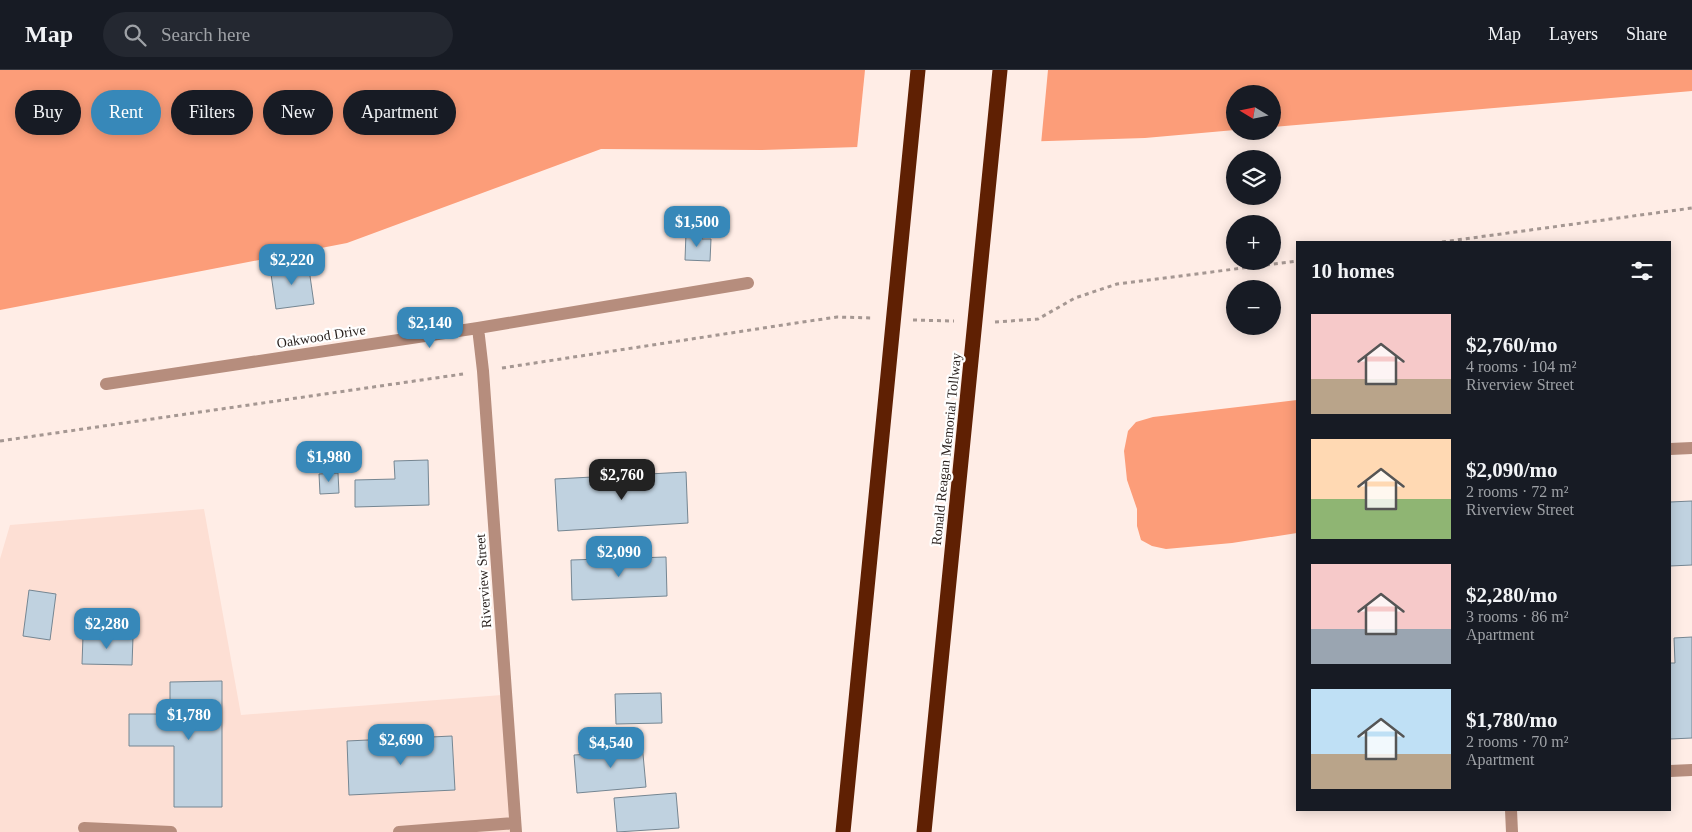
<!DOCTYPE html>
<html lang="en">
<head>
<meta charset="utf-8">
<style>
	:root { --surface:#171b24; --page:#242831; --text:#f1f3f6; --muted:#9ea1a6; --line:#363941; --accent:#3788b9 }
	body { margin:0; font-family:Georgia,serif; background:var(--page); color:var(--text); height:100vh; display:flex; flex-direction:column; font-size:19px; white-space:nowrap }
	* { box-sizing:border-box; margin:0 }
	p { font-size:16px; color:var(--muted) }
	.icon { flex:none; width:28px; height:28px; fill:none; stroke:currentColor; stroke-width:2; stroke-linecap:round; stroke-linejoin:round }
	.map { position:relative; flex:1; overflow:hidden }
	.panel { position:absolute; left:1296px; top:171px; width:375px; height:570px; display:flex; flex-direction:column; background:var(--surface); border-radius:0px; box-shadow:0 2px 12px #0003 }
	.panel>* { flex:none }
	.banner { position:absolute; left:15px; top:20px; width:475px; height:45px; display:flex; gap:10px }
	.needle { width:32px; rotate:280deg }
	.fabs { position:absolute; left:1226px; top:15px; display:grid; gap:10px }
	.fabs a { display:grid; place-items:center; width:55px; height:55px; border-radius:50%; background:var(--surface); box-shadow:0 2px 12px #0003; font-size:25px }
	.price { position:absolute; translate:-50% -42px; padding:0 11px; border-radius:10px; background:var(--accent); color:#fff; font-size:16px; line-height:32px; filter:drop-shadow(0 1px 2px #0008) }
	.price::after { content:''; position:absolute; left:50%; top:30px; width:15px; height:11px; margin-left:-8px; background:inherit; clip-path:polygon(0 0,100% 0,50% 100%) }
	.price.current { background:#222; color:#fff }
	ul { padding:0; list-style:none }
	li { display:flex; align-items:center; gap:15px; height:125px; padding:0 15px }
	li span { display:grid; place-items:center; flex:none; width:140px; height:100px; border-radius:0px; color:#555 }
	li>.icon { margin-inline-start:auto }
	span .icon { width:60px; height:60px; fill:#fffc; stroke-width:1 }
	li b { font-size:21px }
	h2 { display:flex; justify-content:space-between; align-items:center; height:60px; padding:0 15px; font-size:21px }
	.tag { padding:0 18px; border-radius:22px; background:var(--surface); box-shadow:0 2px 12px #0003; font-size:18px; line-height:45px }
	.tag.current { background:var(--accent); color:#fff }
	header { display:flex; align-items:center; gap:30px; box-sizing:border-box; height:70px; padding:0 25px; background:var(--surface); border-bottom:1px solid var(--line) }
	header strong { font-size:24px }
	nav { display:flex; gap:28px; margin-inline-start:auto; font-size:18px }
	.search { width:350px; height:45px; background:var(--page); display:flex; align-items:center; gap:12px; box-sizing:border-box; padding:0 18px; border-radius:28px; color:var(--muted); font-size:19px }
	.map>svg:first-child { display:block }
	.built { fill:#fddfd4 }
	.water { fill:#fc9d79 }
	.pier { fill:#ffede6 }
	.building { fill:#c0d2e0; stroke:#758692 }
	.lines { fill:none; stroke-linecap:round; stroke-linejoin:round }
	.path { stroke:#a59792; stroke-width:3; stroke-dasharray:4 4; stroke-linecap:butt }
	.minor { stroke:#b68d7d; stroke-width:12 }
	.highway { stroke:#5f2003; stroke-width:15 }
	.labels { text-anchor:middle; stroke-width:4.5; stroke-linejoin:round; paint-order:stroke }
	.street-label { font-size:14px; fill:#271f1c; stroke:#fff }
</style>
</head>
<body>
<header>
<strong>Map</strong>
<div class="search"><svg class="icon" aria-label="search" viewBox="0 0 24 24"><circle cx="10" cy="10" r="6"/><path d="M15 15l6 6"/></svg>Search here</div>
<nav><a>Map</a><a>Layers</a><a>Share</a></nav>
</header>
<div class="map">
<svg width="1692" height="762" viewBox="0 0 1692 762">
	<rect width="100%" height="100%" fill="#ffede6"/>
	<path class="built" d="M 204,439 L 241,645 L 502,625 L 513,762 L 0,762 L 0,489 L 10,455 Z"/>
	<path class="water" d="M 0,0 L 1692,0 L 1692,21 L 1273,57 L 1272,24 L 1235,24 L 1235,60 L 1145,68 L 760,80 L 601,79 L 347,173 L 0,240 Z
		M 1297,330 L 1297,463 L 1232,473 L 1166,479 L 1152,476 L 1141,470 L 1137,456 L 1137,439 L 1127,410 L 1124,381 L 1128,361 L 1136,352 L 1153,347 Z"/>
	<path class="pier" d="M 865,0 L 1048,0 L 1041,74 L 857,79 Z"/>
	<path class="building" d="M 686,163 L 702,163 L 702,169 L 711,169 L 710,191 L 685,190 Z
		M 308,192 L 314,234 L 276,239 L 270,197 Z
		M 428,390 L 429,435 L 355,437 L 355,410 L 395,409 L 394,391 Z
		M 686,402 L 688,453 L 558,461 L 555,409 Z
		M 338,403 L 339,423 L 320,424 L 319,404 Z
		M 1692,431 L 1692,495 L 1670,496 L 1670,432 Z
		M 666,487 L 667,526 L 572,530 L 571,490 Z
		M 29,520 L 56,524 L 50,570 L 23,566 Z
		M 83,566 L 133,567 L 132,595 L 82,594 Z
		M 1692,567 L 1692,668 L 1670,669 L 1670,593 L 1675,593 L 1674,568 Z
		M 222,611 L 222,737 L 174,737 L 174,676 L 129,676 L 129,644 L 170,644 L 170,612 Z
		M 661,623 L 662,653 L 616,654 L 615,624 Z
		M 452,666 L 455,720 L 349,725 L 347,671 Z
		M 642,673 L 646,717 L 577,723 L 574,685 L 593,684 L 593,677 Z
		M 676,723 L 679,758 L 617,762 L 614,728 Z"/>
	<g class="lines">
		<path class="path" d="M 1442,172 L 1692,138
			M 913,250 L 954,251
			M 995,252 L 1038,249 L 1075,228 L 1117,214 L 1298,191
			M 502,298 L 796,253 L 837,247 L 874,248
			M 0,371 L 463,304"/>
		<path class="minor" d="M 478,258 L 483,301 L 516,762
			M 106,314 L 478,258 L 748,213
			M 1670,379 L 1692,378
			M 1670,701 L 1692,700
			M 1511,740 L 1512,762
			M 84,758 L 171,762
			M 399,762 L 515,753"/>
		<path class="highway" d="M 843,762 L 918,0
			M 924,762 L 1000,0"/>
	</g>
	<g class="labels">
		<g class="street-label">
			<text transform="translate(321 266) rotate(-9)" y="5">Oakwood Drive</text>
			<text transform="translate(946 379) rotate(-84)" y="5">Ronald Reagan Memorial Tollway</text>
			<text transform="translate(483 511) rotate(-94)" y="5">Riverview Street</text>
		</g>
	</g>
</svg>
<div class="fabs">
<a><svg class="needle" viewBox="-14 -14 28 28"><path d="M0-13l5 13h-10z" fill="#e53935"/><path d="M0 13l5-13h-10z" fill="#9ea1a6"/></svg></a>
<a><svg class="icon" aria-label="layers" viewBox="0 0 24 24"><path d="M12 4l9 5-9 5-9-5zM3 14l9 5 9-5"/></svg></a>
<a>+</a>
<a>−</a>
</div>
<b class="price" style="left:697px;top:178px">$1,500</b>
<b class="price" style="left:292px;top:216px">$2,220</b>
<b class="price" style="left:430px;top:279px">$2,140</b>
<b class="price" style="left:329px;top:413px">$1,980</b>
<b class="price current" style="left:622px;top:431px">$2,760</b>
<b class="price" style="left:619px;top:508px">$2,090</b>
<b class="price" style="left:107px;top:580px">$2,280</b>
<b class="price" style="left:189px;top:671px">$1,780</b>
<b class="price" style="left:401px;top:696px">$2,690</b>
<b class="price" style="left:611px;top:699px">$4,540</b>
<div class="banner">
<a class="tag">Buy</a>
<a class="tag current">Rent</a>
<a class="tag">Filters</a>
<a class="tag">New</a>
<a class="tag">Apartment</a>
</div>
<section class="panel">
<h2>10 homes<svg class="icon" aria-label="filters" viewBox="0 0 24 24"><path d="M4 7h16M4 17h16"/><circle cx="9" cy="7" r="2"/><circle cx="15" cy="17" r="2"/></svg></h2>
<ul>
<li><span style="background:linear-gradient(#f6c9c9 65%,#b9a48a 0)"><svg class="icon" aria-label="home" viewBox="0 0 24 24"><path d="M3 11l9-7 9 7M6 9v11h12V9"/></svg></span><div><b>$2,760/mo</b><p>4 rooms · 104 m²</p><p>Riverview Street</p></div></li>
<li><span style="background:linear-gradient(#ffd9b3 60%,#8fb573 0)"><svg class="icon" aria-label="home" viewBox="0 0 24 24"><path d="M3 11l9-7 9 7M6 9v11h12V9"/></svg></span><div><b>$2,090/mo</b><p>2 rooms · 72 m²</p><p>Riverview Street</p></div></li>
<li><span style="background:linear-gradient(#f6c9c9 65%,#9aa5b1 0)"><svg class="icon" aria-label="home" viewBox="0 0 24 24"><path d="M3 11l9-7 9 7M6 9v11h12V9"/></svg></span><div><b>$2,280/mo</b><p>3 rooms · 86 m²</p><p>Apartment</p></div></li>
<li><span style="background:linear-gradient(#bfe0f5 65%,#b9a48a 0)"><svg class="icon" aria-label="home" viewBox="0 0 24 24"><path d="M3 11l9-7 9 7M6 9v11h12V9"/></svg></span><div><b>$1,780/mo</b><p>2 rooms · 70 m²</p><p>Apartment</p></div></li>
</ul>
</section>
</div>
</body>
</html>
